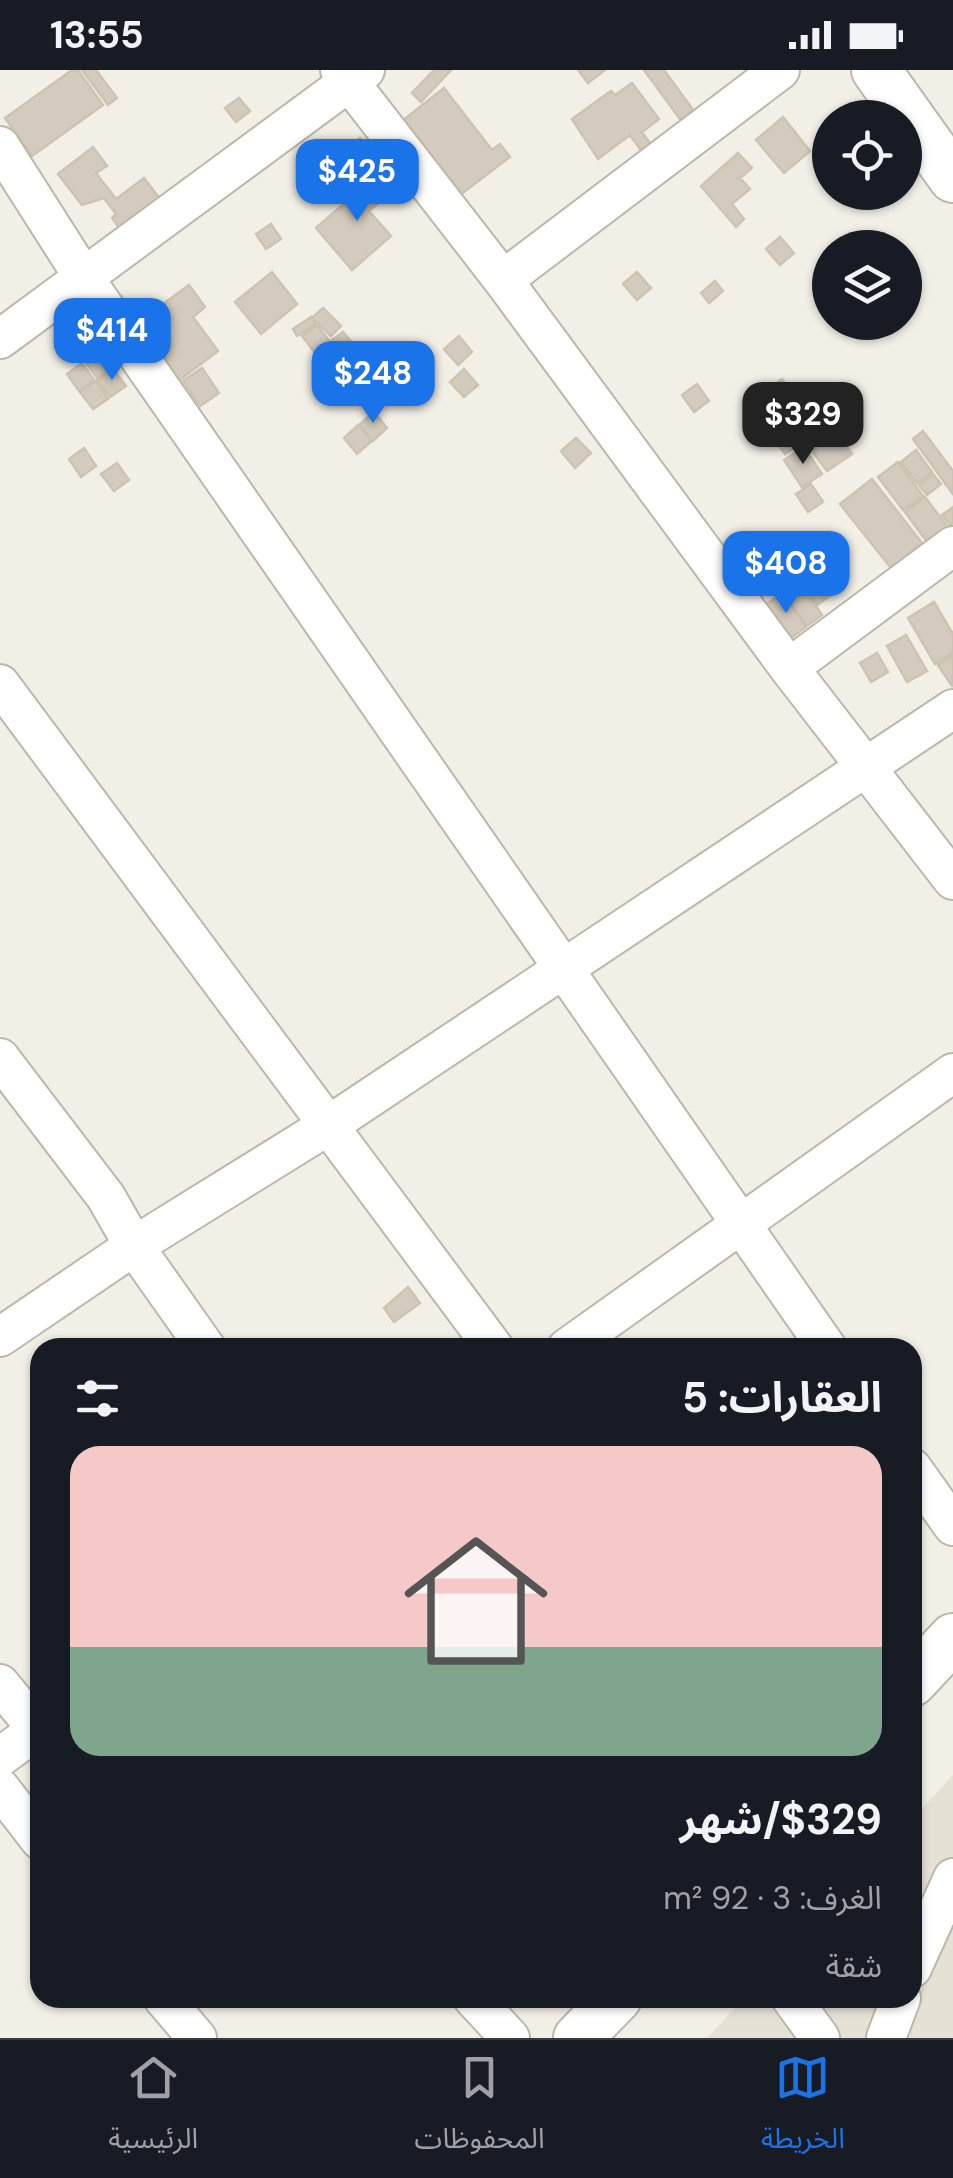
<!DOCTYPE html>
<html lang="ar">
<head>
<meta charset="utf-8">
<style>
	:root { --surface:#171b24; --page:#20242c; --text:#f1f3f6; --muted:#9ea1a6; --line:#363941; --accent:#1a73e8 }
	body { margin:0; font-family:"DM Sans","Noto Sans Arabic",sans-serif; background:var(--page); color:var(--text); direction:rtl; height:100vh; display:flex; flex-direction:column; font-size:38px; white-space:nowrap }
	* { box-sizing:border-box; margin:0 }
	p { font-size:32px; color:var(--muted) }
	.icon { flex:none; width:55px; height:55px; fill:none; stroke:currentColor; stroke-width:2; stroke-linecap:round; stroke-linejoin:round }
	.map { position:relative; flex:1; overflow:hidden; direction:ltr }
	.side { position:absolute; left:30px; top:1268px; width:892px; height:670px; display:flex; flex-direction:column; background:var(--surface); border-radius:30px; box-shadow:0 2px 8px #0004; direction:rtl }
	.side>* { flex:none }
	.fabs { position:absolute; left:812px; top:30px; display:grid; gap:20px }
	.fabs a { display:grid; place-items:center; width:110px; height:110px; border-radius:50%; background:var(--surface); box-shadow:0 2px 8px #0004; font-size:50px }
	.price { position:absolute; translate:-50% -85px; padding:0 22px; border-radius:20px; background:var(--accent); color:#fff; font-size:32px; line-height:65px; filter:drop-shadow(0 2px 5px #0008) }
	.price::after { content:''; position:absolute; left:50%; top:60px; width:30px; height:22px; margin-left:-15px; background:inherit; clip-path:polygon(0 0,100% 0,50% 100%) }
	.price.current { background:#222; color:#fff }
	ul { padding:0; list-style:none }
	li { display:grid; align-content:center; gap:20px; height:530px; padding:0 40px }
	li+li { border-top:2px solid var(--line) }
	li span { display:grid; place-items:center; height:310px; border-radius:30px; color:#555 }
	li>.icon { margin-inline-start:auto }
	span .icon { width:180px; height:180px; fill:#fffc; stroke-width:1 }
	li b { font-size:42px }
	h2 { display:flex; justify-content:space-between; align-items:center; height:120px; padding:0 40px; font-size:42px }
	.status { display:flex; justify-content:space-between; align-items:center; height:70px; padding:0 50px; background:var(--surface); direction:ltr }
	.status svg { height:28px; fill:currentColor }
	.tabs { display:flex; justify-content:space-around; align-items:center; height:140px; border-top:2px solid var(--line); background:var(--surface); font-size:28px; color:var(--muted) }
	.tabs a { display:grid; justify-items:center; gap:5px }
	.tabs .current { color:var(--accent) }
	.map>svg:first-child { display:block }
	.residential { fill:#e6e1d5 }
	.building { fill:#d3cbbd; stroke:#cec3b0; stroke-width:2.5 }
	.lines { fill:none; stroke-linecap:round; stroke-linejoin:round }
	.minor-casing { stroke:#bdb7aa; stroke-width:42 }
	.tertiary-casing { stroke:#bdb7aa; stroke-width:52 }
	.minor { stroke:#fff; stroke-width:38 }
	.tertiary { stroke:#fff; stroke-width:48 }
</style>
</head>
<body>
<div class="status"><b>13:55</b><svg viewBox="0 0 49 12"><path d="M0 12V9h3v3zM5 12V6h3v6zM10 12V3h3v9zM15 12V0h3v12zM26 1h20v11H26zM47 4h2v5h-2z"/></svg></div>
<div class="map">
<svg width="953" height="1968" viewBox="0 0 953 1968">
	<rect width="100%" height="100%" fill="#f2efe7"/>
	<path class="residential" d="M 953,1705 L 953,1968 L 707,1968 L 745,1928 L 912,1928 L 913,1748 Z"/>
	<path class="building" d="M 72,0 L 78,0 L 103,35 L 32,86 L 5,48 Z
		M 82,0 L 96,0 L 117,28 L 108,35 Z
		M 434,0 L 451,0 L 421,32 L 412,23 Z
		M 578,0 L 605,0 L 588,13 Z
		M 644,0 L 664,0 L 704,55 L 691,64 Z
		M 632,13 L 659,49 L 642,62 L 652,76 L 643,83 L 630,65 L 598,89 L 572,49 L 611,21 L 615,25 Z
		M 444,18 L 492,80 L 500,74 L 510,87 L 460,125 L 402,51 Z
		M 239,28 L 250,41 L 236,52 L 225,38 Z
		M 783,47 L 810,81 L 784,103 L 756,70 Z
		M 360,68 L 382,97 L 375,103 L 359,83 L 334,103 L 327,95 Z
		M 93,77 L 107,96 L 96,103 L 116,129 L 144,108 L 160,129 L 120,159 L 112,148 L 116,144 L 104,128 L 82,135 L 58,104 Z
		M 738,83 L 752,98 L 740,108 L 750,119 L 732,134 L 744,149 L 736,157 L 701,116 Z
		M 360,87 L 372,101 L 349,122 L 336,107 Z
		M 379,103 L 393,120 L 369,141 L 391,166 L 352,200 L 316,158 Z
		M 271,154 L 281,169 L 266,179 L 256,164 Z
		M 780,167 L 794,183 L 780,195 L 766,179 Z
		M 272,202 L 297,234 L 261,264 L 235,232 Z
		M 637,202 L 651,218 L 637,230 L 623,214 Z
		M 715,211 L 723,221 L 709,233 L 701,223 Z
		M 189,215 L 205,237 L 193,247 L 218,281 L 177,312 L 150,277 L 168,263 L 152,242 Z
		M 323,238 L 341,256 L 331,266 L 312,248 Z
		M 311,247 L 315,254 L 297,266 L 293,259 Z
		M 317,255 L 341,286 L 326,297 L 302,266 Z
		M 343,262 L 354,275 L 343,284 L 331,271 Z
		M 459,266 L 472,282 L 458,295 L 444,279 Z
		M 354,277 L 367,292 L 353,304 L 341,288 Z
		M 100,281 L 112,297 L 97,308 L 85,291 Z
		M 82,293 L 94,310 L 79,321 L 67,304 Z
		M 202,298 L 219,323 L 200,336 L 183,311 Z
		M 113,299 L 126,316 L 110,327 L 98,310 Z
		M 464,299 L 478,315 L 464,327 L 450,312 Z
		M 782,309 L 806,345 L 790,356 L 766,321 Z
		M 96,311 L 108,329 L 93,339 L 80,322 Z
		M 697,314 L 709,331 L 694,342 L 682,325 Z
		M 763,324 L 773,338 L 757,349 L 747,335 Z
		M 774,340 L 785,358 L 770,368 L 758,350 Z
		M 374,342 L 387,358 L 373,371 L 359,355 Z
		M 831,354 L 852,384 L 827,401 L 812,381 L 821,374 L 815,365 Z
		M 358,355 L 372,371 L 357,384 L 344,368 Z
		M 792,359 L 801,373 L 785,384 L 775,370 Z
		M 923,361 L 953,401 L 953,424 L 913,369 Z
		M 576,368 L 591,383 L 575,398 L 561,381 Z
		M 804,377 L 822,404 L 802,417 L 784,390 Z
		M 84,378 L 96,396 L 81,407 L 69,389 Z
		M 916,380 L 932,402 L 917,413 L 901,392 Z
		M 898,392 L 923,426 L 903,440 L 878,407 Z
		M 117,393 L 129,410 L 114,421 L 101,404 Z
		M 933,404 L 941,414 L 927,425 L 919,415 Z
		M 872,409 L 922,473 L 891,498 L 840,434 Z
		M 811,414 L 823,432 L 808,442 L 796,424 Z
		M 925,427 L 950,460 L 930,476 L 905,442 Z
		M 953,437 L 953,453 L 950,455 L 942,445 Z
		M 814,501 L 831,525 L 817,535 L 800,510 Z
		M 799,511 L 822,545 L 807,556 L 783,522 Z
		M 782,523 L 806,557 L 791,568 L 767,534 Z
		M 934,532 L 953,564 L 953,582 L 935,594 L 908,548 Z
		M 906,565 L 927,601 L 907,612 L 887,576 Z
		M 877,583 L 888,602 L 871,612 L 860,593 Z
		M 953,585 L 953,615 L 952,616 L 938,595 Z
		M 408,1217 L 420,1233 L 394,1252 L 384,1238 Z"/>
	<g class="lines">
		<defs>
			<path id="minor" d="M 340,0 L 503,210 L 789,598 L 953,810
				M 0,76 L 82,205 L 827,1278
				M 503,210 L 780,0
				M 0,269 L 365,0
				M 789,598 L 953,476
				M 0,614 L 494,1278
				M 0,988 L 106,1127 L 134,1176 L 206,1278
				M 0,1267 L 134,1176 L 329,1055 L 953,639
				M 567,1278 L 953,1003
				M 912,1398 L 953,1456
				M 0,1614 L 38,1660
				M 0,1687 L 40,1658
				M 0,1718 L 40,1770
				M 912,1898 L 953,1808
				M 163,1928 L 197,1968
				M 473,1928 L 510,1968
				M 791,1928 L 820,1968
				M 886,1968 L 901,1928"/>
			<path id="tertiary" d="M 876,0 L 953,108
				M 912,1612 L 953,1568
				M 578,1968 L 617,1928"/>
		</defs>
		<use href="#minor" class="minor-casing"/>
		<use href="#tertiary" class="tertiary-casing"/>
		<use href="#minor" class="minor"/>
		<use href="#tertiary" class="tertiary"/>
	</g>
</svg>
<div class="fabs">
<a><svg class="icon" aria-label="locate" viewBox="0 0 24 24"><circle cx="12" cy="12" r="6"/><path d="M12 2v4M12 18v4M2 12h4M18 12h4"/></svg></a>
<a><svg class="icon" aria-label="layers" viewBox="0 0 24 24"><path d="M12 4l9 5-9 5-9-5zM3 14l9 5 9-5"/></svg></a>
</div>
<b class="price" style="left:357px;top:154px">$425</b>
<b class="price" style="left:112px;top:313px">$414</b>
<b class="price" style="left:373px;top:356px">$248</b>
<b class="price current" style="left:803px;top:397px">$329</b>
<b class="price" style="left:786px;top:546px">$408</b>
<section class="side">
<h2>العقارات: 5<svg class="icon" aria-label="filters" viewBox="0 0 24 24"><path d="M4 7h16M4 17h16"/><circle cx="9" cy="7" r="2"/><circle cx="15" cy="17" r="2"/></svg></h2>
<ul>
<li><span style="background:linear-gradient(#f6c9c9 65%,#7fa58c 0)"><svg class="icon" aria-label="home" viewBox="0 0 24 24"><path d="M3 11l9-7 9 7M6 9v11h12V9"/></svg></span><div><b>$329/شهر</b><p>الغرف: 3 · 92 m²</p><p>شقة</p></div></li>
</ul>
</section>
</div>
<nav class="tabs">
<a class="current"><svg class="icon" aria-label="map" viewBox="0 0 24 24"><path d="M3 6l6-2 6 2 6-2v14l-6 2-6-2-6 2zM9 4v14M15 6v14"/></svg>الخريطة</a>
<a><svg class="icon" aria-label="saved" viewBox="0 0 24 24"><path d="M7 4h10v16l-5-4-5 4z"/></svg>المحفوظات</a>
<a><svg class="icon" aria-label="home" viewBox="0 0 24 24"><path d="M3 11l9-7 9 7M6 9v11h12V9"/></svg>الرئيسية</a>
</nav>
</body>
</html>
